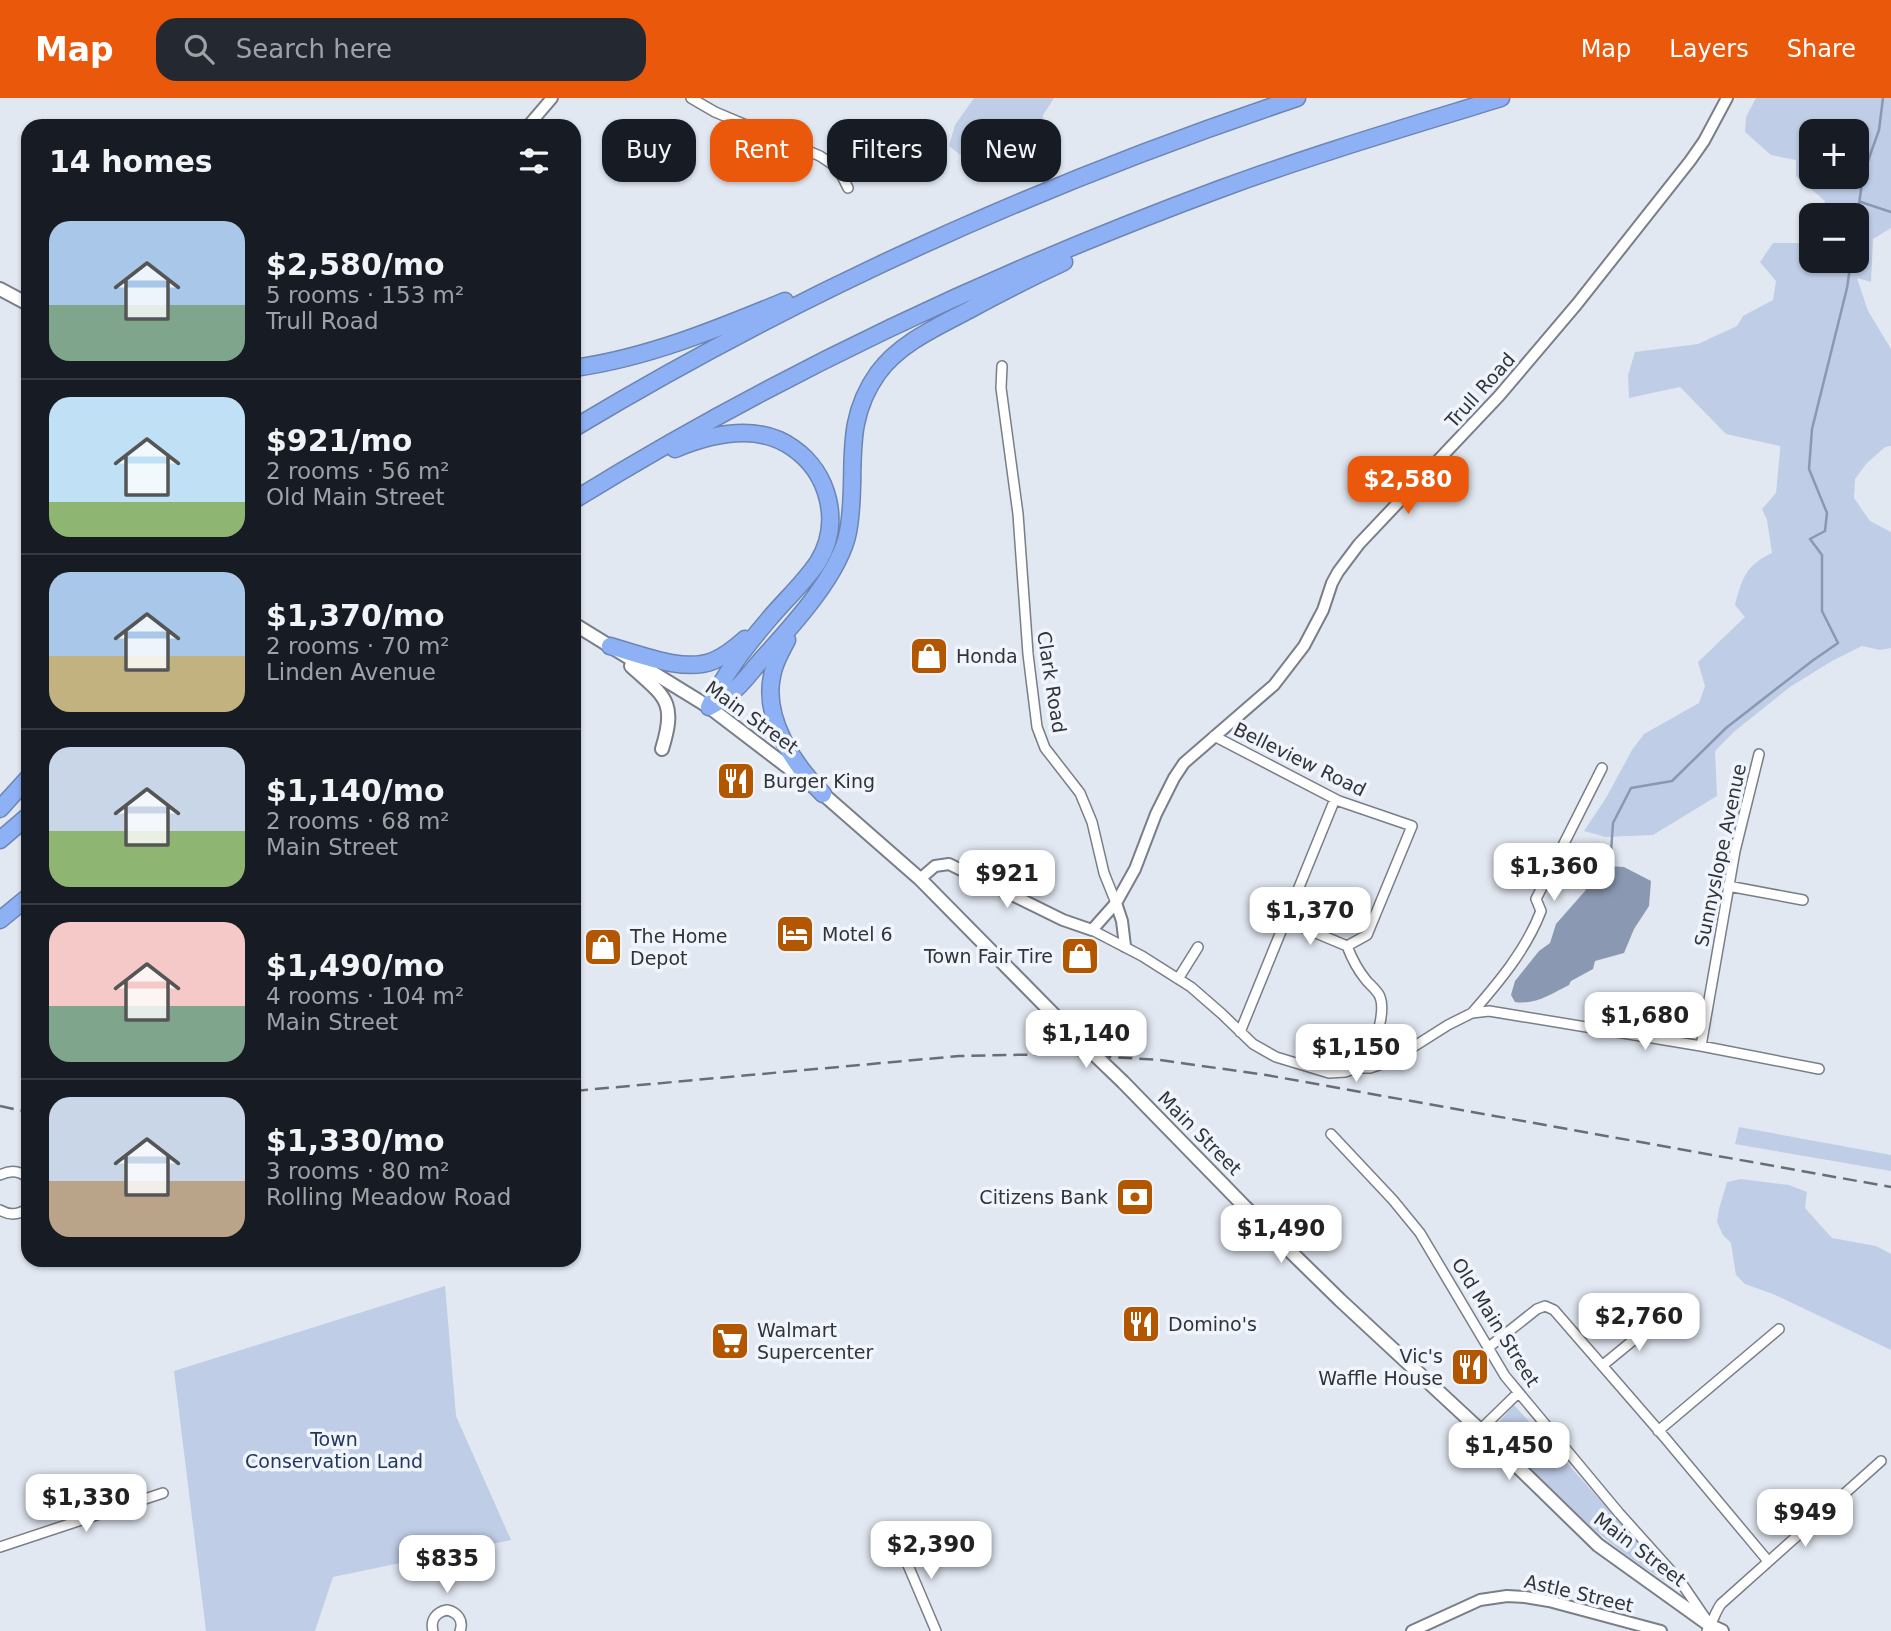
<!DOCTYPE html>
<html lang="en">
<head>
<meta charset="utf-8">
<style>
	:root { --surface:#171b24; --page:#242831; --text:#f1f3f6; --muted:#9ea1a6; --line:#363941; --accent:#ea580c }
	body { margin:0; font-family:"DejaVu Sans",sans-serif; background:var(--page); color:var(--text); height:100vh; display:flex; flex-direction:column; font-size:26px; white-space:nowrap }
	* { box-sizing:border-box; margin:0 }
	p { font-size:23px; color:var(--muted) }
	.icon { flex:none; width:38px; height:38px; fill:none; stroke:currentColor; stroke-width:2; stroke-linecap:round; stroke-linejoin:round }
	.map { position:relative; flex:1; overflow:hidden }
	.details { position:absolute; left:21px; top:21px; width:560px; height:1148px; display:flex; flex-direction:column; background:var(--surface); border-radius:21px; box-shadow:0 2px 5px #0004 }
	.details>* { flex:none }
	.hud { position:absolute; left:602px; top:21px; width:665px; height:63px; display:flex; gap:14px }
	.tools { position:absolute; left:1799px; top:21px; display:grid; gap:14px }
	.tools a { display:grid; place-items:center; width:70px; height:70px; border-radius:14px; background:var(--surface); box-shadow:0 2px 5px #0004; font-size:35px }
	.price { position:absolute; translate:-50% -60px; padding:0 16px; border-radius:14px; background:#fff; color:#222; font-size:23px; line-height:46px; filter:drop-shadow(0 2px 4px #0008) }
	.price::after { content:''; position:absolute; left:50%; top:42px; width:21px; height:16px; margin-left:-10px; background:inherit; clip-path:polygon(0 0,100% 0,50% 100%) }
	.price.selected { background:var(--accent); color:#fff }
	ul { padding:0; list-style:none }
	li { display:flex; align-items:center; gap:21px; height:175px; padding:0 28px }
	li+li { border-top:2px solid var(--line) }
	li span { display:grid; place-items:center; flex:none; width:196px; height:140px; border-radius:21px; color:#555 }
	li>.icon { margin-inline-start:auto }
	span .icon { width:84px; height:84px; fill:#fffc; stroke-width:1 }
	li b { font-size:30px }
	h2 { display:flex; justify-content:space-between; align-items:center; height:84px; padding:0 28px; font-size:30px }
	.pill { padding:0 24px; border-radius:21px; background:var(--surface); box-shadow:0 2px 5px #0004; font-size:24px; line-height:63px }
	.pill.selected { background:var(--accent); color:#fff }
	header { display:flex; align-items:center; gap:42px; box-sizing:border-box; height:98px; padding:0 35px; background:var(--accent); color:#fff }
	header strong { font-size:33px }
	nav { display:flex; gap:38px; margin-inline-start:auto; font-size:24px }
	.search { width:490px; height:63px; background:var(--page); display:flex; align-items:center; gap:18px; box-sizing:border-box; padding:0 24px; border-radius:21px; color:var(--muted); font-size:26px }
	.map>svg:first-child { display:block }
	.green { fill:#bfcde6; fill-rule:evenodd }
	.water { fill:#8a98b1 }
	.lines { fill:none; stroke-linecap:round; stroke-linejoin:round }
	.stream { stroke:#8a98b1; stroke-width:2.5 }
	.minor-casing { stroke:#797e87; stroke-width:12 }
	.tertiary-casing { stroke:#797e87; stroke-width:14 }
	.secondary-casing { stroke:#797e87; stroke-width:16 }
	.motorway-casing { stroke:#6d85b2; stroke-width:19 }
	.minor { stroke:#fff; stroke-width:9 }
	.tertiary { stroke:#fff; stroke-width:10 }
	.secondary { stroke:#fff; stroke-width:12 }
	.motorway { stroke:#8db1f4; stroke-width:16 }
	.rail { stroke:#6a6d73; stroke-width:2.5; stroke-dasharray:14 7; stroke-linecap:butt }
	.secondary-bridge-casing { stroke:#797e87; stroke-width:16; stroke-linecap:butt }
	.secondary-bridge { stroke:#fff; stroke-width:12 }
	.labels { text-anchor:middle; stroke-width:7; stroke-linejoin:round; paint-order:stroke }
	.street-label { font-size:19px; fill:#313337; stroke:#f0f5fd }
	.poi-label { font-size:19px; fill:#313337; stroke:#f0f5fd; text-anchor:start }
	.park-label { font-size:19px; fill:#23375d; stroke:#f0f5fd }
</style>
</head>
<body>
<header>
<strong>Map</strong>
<div class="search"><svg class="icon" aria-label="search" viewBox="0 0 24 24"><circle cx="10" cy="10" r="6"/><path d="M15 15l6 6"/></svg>Search here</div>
<nav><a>Map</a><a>Layers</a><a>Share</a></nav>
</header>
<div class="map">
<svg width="1891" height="1533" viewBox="0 0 1891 1533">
	<rect width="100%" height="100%" fill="#e2e8f2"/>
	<path class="green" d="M 974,0 L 1054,0 L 1043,17 L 1043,32 L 1014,70 L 990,71 L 963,59 L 949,48 L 955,27 Z
		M 1756,0 L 1891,0 L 1891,130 L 1873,141 L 1871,184 L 1857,180 L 1868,213 L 1891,251 L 1891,348 L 1885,349 L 1866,366 L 1855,381 L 1854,400 L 1870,423 L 1891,434 L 1891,550 L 1880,552 L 1862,548 L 1832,563 L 1790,589 L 1735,633 L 1715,653 L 1717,698 L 1653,737 L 1606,739 L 1584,733 L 1606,700 L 1632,652 L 1644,636 L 1699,605 L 1705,588 L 1698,564 L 1745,519 L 1735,507 C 1742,480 1746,467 1772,455 L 1767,422 L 1762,411 L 1776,395 L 1780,353 L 1780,348 L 1726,336 L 1680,289 L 1629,300 L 1628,277 L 1635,254 L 1698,246 L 1737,228 L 1743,218 L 1773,202 L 1776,183 L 1760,164 L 1773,145 L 1811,145 L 1811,163 L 1857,163 L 1857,117 L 1821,117 L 1825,103 L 1796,78 L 1796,62 L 1771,57 L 1745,34 L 1746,19 ZM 1811,33 L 1857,33 L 1857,79 L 1811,79 Z
		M 1739,1029 L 1891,1057 L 1891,1073 L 1735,1046 Z
		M 1741,1081 L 1789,1087 L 1807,1094 L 1805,1110 L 1832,1140 L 1876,1148 L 1891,1156 L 1891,1252 L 1773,1196 L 1745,1186 L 1736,1177 L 1731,1145 L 1723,1137 L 1717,1124 L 1719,1111 L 1727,1084 Z
		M 445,1188 L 456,1318 L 511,1442 L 333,1479 L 315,1533 L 206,1533 L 174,1273 Z
		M 1514,1307 L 1674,1483 L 1671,1487 C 1649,1473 1628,1459 1608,1443 C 1569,1411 1533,1374 1497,1338 L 1493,1331 Z"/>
	<path class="water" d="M 1608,768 L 1624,769 L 1651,783 L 1649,808 L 1634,831 L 1624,855 L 1595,863 L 1593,871 L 1571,883 L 1569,887 C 1551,896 1536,907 1515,904 L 1511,897 L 1515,883 L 1539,853 L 1550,845 L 1556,826 L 1585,793 L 1593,778 L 1598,772 Z"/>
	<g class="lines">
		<path class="stream" d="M 1861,104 L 1891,114
			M 1857,121 L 1863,77 L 1879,32 L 1883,0
			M 1610,769 L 1613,725 L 1631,690 L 1672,683 L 1726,630 L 1812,563 L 1838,545 L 1822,513 L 1822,457 L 1810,441 L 1825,433 L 1827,415 L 1809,371 L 1812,331 L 1847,190 L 1851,163"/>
		<defs>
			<path id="minor" d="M 691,0 L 715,14 L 820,58 L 838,70 L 848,90
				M 1002,268 L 1001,290 L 1018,416 L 1028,556 L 1037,629 L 1045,650 L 1080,695 L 1092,724 L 1104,775 L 1116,805
				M 1214,638 L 1339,703 L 1412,728 L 1367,837 L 1347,848
				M 1728,788 L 1803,802
				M 1285,822 L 1347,848
				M 1092,832 L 1142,858 L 1191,889 L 1222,916 L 1253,946 L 1276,959 L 1329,975 L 1345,974 L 1356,970 L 1370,970 L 1391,963 L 1448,927 L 1472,915 L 1489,913 L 1701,948 L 1819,971
				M 1347,848 C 1352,861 1357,871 1366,882 C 1370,887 1378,893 1380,899 C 1387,916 1371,952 1370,970
				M 1178,881 L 1198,849
				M 1472,915 C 1499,884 1526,852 1541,813 L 1536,801 L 1602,670
				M 1240,934 L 1335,701
				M 1701,948 L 1735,753 L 1759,656
				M 1331,1036 L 1393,1102 L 1420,1135 L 1505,1278 L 1619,1415 L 1680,1483 L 1708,1524
				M 0,1077 C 10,1072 19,1072 28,1080
				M 0,1112 C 10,1118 19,1117 28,1110
				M 1489,1249 L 1537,1211 L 1545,1208 L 1554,1212 L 1666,1341 L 1768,1463
				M 1603,1267 L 1658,1222
				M 1480,1332 L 1518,1295
				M 1658,1333 L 1779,1231
				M 899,1446 L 936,1533
				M 0,1449 L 163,1395
				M 433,1533 C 430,1522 436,1514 447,1512 C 457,1514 464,1522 460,1533
				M 1707,1533 C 1713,1524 1715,1514 1721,1506 L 1881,1363"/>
			<path id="tertiary" d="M 528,28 L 552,0
				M 920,781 L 935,768 L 949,766 L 1063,822 L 1092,832 L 1116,805 L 1135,771 L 1156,716 L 1174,680 L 1184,665 L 1274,587 L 1304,548 L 1323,512 L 1332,485 L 1338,474 L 1359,446 L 1499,298 L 1577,206 L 1690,63 L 1704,43 L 1727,0
				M 1116,805 L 1122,823 L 1125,848
				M 1412,1533 L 1480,1502 L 1507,1498 L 1525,1499 L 1549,1503 L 1661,1533"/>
			<path id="secondary" d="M 0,191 L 28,206
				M 574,526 L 709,609 L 823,696 L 920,781 L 1073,936
				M 631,568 C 665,599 677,603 662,651
				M 1123,984 L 1245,1109 L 1340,1202 L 1480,1332 L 1598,1447 L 1711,1528 L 1722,1533"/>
			<path id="motorway" d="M 574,270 C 647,260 717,231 785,203
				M 574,330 C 802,193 1045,84 1297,0
				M 675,351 C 711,336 758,325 793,350 C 829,375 842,425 818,464 C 804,485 785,502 769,521 C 746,548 723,577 709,609
				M 574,402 C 778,276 996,174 1220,91 C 1312,57 1407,29 1501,0
				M 787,542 C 781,554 774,565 772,578 C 763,621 794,667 823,696
				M 610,548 C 639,556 684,575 713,563 C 725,558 735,550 745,541
				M 709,609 C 717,605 724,601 731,595 C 744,585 752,572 763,560 C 792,528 840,476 848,434 C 859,376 840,328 878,275 C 900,245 937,229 969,212 C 1000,195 1032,179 1064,164
				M 0,711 L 28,680
				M 0,742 L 28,718
				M 0,822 L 28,799"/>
		</defs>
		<use href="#minor" class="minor-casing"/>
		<use href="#tertiary" class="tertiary-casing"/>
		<use href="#secondary" class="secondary-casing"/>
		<use href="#motorway" class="motorway-casing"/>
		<use href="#minor" class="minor"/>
		<use href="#tertiary" class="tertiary"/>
		<use href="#secondary" class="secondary"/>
		<use href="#motorway" class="motorway"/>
		<path class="rail" d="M 574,993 L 959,958 L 1060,956 L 1160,962 L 1266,977 L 1891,1089
			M 0,1008 L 28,1014"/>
		<defs>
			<path id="secondary-bridge" d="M 1073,936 L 1123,984"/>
		</defs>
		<use href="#secondary-bridge" class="secondary-bridge-casing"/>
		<use href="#secondary-bridge" class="secondary-bridge"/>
	</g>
	<defs>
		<symbol id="shop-square" viewBox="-11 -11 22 22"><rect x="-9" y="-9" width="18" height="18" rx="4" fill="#b35600" stroke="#f0f5fd"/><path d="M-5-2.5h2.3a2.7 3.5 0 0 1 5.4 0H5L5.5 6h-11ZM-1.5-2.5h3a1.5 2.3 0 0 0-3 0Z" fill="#fff"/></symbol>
		<symbol id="restaurant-square" viewBox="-11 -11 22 22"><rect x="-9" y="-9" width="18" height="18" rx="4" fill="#b35600" stroke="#f0f5fd"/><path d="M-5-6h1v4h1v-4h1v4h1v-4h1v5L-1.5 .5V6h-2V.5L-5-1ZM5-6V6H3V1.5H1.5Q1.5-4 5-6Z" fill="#fff"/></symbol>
		<symbol id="hotel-square" viewBox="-11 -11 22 22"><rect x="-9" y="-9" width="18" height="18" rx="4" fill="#b35600" stroke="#f0f5fd"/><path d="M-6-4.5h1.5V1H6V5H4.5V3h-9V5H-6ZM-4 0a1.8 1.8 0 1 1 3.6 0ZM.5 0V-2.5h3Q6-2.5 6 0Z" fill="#fff"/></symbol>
		<symbol id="bank-square" viewBox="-11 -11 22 22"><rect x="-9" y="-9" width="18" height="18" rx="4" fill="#b35600" stroke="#f0f5fd"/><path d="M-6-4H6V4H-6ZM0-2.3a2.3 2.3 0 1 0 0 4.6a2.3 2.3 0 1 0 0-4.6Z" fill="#fff"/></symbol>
		<symbol id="supermarket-square" viewBox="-11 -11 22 22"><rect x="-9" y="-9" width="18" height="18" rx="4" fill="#b35600" stroke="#f0f5fd"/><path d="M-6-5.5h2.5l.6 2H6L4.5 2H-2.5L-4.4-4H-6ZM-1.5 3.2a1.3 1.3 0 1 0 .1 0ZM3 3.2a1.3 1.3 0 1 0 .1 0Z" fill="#fff"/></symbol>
	</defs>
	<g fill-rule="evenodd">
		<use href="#shop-square" x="907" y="536" width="44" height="44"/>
		<use href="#restaurant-square" x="714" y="661" width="44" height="44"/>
		<use href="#hotel-square" x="773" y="814" width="44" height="44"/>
		<use href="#shop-square" x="581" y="827" width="44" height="44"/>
		<use href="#shop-square" x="1058" y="836" width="44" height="44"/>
		<use href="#bank-square" x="1113" y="1077" width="44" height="44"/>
		<use href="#restaurant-square" x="1119" y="1204" width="44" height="44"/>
		<use href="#supermarket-square" x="708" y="1221" width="44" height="44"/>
		<use href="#restaurant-square" x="1448" y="1247" width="44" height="44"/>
	</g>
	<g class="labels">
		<g class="street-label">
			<text transform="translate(1480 292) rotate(-48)" y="7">Trull Road</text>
			<text transform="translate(1052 584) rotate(81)" y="7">Clark Road</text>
			<text transform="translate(752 619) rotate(36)" y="7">Main Street</text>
			<text transform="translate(1300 661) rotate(26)" y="7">Belleview Road</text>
			<text transform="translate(1720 757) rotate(-78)" y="7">Sunnyslope Avenue</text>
			<text transform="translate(1200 1035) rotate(45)" y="7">Main Street</text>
			<text transform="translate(1496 1224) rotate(58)" y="7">Old Main Street</text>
			<text transform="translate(1640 1451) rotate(37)" y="7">Main Street</text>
			<text transform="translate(1579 1495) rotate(13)" y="7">Astle Street</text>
		</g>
		<g class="poi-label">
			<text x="956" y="565">Honda</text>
			<text x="763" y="690">Burger King</text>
			<text x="822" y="843">Motel 6</text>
			<text x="630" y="845">The Home<tspan x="630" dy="22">Depot</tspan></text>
			<text x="1053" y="865" text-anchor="end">Town Fair Tire</text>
			<text x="1108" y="1106" text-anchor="end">Citizens Bank</text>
			<text x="1168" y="1233">Domino's</text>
			<text x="757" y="1239">Walmart<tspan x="757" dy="22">Supercenter</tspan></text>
			<text x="1443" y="1265" text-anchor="end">Vic's<tspan x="1443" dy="22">Waffle House</tspan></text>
		</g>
		<g class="park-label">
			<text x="334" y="1348">Town<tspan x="334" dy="22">Conservation Land</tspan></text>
		</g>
	</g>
</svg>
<div class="tools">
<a>+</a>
<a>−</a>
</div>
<b class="price selected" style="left:1408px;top:418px">$2,580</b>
<b class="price" style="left:1554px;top:805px">$1,360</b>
<b class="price" style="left:1007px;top:812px">$921</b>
<b class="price" style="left:1310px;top:849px">$1,370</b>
<b class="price" style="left:1645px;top:954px">$1,680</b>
<b class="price" style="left:1086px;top:972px">$1,140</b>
<b class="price" style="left:1356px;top:986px">$1,150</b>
<b class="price" style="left:1281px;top:1167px">$1,490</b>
<b class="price" style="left:1639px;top:1255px">$2,760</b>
<b class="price" style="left:1509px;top:1384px">$1,450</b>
<b class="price" style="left:86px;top:1436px">$1,330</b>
<b class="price" style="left:1805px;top:1451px">$949</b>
<b class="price" style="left:931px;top:1483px">$2,390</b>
<b class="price" style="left:447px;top:1497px">$835</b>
<div class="hud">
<a class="pill">Buy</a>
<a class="pill selected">Rent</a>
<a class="pill">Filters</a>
<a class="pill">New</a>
</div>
<section class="details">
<h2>14 homes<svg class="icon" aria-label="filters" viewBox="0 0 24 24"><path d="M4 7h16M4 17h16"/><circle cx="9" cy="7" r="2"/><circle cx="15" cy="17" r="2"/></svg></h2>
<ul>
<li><span style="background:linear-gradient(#a9c7e8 60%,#7fa58c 0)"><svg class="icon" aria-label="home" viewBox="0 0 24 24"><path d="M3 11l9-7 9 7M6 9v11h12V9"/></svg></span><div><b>$2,580/mo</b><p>5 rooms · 153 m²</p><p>Trull Road</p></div></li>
<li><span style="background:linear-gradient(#bfe0f5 75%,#8fb573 0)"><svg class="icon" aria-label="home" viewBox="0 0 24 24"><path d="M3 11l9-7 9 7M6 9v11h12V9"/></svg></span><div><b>$921/mo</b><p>2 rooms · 56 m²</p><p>Old Main Street</p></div></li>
<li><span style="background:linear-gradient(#a9c7e8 60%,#c2b280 0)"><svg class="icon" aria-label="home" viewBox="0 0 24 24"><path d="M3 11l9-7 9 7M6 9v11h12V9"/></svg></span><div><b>$1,370/mo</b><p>2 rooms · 70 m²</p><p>Linden Avenue</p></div></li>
<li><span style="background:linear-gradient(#c9d6e8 60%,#8fb573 0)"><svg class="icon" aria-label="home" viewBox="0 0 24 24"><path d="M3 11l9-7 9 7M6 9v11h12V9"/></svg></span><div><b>$1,140/mo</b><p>2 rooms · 68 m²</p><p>Main Street</p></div></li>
<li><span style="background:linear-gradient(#f6c9c9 60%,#7fa58c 0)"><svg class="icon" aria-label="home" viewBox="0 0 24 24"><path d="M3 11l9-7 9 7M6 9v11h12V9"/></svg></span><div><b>$1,490/mo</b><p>4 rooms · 104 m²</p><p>Main Street</p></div></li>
<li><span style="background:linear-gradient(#c9d6e8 60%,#b9a48a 0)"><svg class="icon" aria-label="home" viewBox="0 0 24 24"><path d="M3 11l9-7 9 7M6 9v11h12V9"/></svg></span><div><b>$1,330/mo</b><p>3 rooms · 80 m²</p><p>Rolling Meadow Road</p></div></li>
</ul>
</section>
</div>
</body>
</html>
